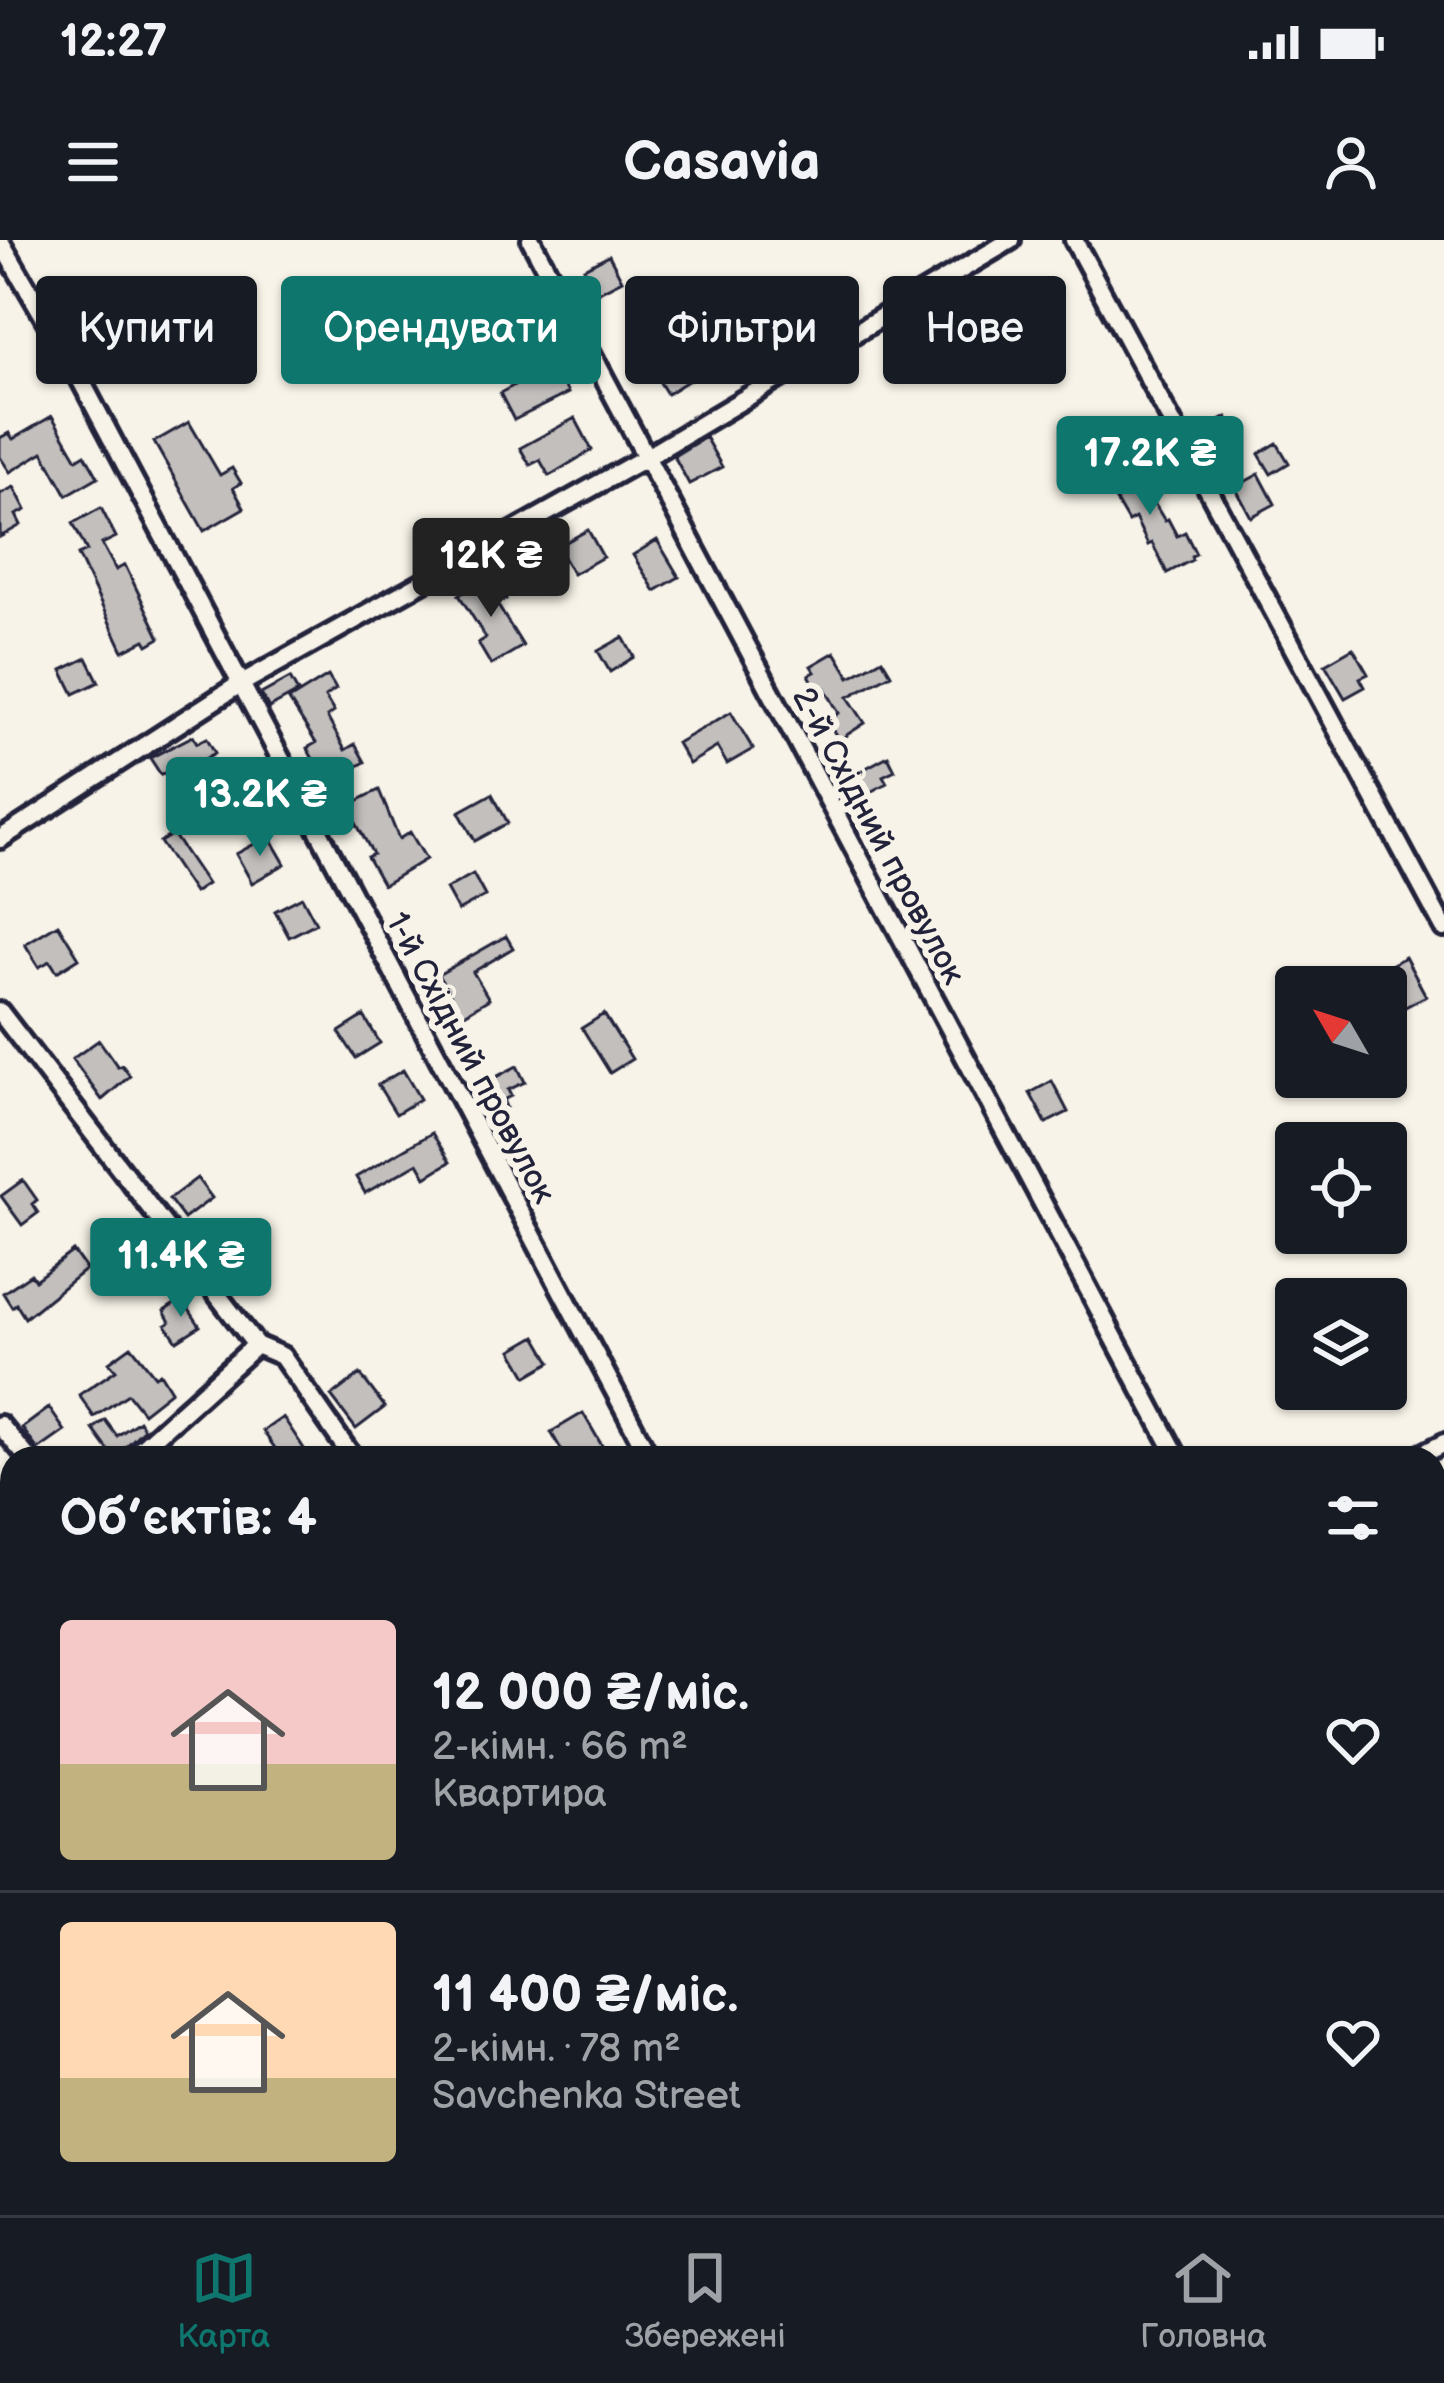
<!DOCTYPE html>
<html lang="uk">
<head>
<meta charset="utf-8">
<style>
	:root { --surface:#171b24; --page:#20242c; --text:#f1f3f6; --muted:#9ea1a6; --line:#363941; --accent:#0f766e }
	body { margin:0; font-family:"Balsamiq Sans",sans-serif; background:var(--page); color:var(--text); height:100vh; display:flex; flex-direction:column; font-size:45px; white-space:nowrap }
	* { box-sizing:border-box; margin:0 }
	p { font-size:39px; color:var(--muted) }
	.icon { flex:none; width:66px; height:66px; fill:none; stroke:currentColor; stroke-width:2; stroke-linecap:round; stroke-linejoin:round }
	.map { position:relative; flex:1; overflow:hidden }
	.sheet { position:absolute; left:0px; top:1206px; width:1446px; height:771px; display:flex; flex-direction:column; background:var(--surface); border-radius:36px 36px 0 0; box-shadow:0 3px 9px #0004 }
	.sheet>* { flex:none }
	.top-card { position:absolute; left:36px; top:36px; width:1374px; height:108px; display:flex; gap:24px }
	.needle { width:78px; rotate:309deg }
	.tools { position:absolute; left:1275px; top:726px; display:grid; gap:24px }
	.tools a { display:grid; place-items:center; width:132px; height:132px; border-radius:12px; background:var(--surface); box-shadow:0 3px 9px #0004; font-size:60px }
	.price { position:absolute; translate:-50% -102px; padding:0 27px; border-radius:12px; background:var(--accent); color:#fff; font-size:39px; line-height:78px; filter:drop-shadow(0 3px 6px #0008) }
	.price::after { content:''; position:absolute; left:50%; top:72px; width:36px; height:27px; margin-left:-18px; background:inherit; clip-path:polygon(0 0,100% 0,50% 100%) }
	.price.selected { background:#222; color:#fff }
	ul { padding:0; list-style:none }
	li { display:flex; align-items:center; gap:36px; height:300px; padding:0 60px }
	li+li { border-top:3px solid var(--line) }
	li span { display:grid; place-items:center; flex:none; width:336px; height:240px; border-radius:12px; color:#555 }
	li>.icon { margin-inline-start:auto }
	span .icon { width:144px; height:144px; fill:#fffc; stroke-width:1 }
	li b { font-size:51px }
	h2 { display:flex; justify-content:space-between; align-items:center; height:144px; padding:0 60px; font-size:51px }
	.chip { padding:0 42px; border-radius:12px; background:var(--surface); box-shadow:0 3px 9px #0004; font-size:42px; line-height:108px }
	.chip.selected { background:var(--accent); color:#fff }
	.status { display:flex; justify-content:space-between; align-items:center; height:84px; padding:0 60px; background:var(--surface); direction:ltr }
	.status svg { height:33px; fill:currentColor }
	header { display:flex; justify-content:space-between; align-items:center; height:156px; padding:0 60px; background:var(--surface); font-size:54px; font-weight:700 }
	.tab-bar { display:flex; justify-content:space-around; align-items:center; height:168px; border-top:3px solid var(--line); background:var(--surface); font-size:33px; color:var(--muted) }
	.tab-bar a { display:grid; justify-items:center; gap:6px }
	.tab-bar .selected { color:var(--accent) }
	.map>svg:first-child { display:block }
	.green { fill:#d8d5cf; stroke:#7d7c85; stroke-width:3 }
	.lines { fill:none; stroke-linecap:round; stroke-linejoin:round }
	.stream { stroke:#76747f; stroke-width:6 }
	.building { fill:#c2bfbd; stroke:#22223b; stroke-width:3 }
	.minor-casing { stroke:#22223b; stroke-width:26 }
	.minor { stroke:#f7f3e8; stroke-width:16 }
	.labels { text-anchor:middle; stroke-width:12; stroke-linejoin:round; paint-order:stroke }
	.street-label { font-size:33px; fill:#22223b; stroke:#f7f3e8 }
</style>
</head>
<body>
<div class="status"><b>12:27</b><svg viewBox="0 0 49 12"><path d="M0 12V9h3v3zM5 12V6h3v6zM10 12V3h3v9zM15 12V0h3v12zM26 1h20v11H26zM47 4h2v5h-2z"/></svg></div>
<header><svg class="icon" aria-label="menu" viewBox="0 0 24 24"><path d="M4 6h16M4 12h16M4 18h16"/></svg>Casavia<svg class="icon" aria-label="person" viewBox="0 0 24 24"><circle cx="12" cy="8" r="4"/><path d="M4 21q1-7 8-7t8 7"/></svg></header>
<div class="map">
<svg width="1444" height="1975" viewBox="0 0 1444 1975">
	<rect width="100%" height="100%" fill="#f7f3e8"/>
	<filter id="ink" filterUnits="userSpaceOnUse"><feTurbulence type="fractalNoise" baseFrequency=".00833" numOctaves="2"/><feDisplacementMap in="SourceGraphic" scale="24" xChannelSelector="R" yChannelSelector="G"/><feConvolveMatrix kernelMatrix="1 2 1 2 8 2 1 2 1" color-interpolation-filters="sRGB"/></filter>
	<g filter="url(#ink)">
		<path class="green" d="M 302,1965 L 456,1965 L 455,1975 L 288,1975 Z"/>
		<g class="lines">
			<path class="stream" d="M 1434,1375 L 1444,1369
				M 305,1975 L 319,1965"/>
		</g>
		<path class="building" d="M 609,15 L 622,40 L 597,53 L 584,28 Z
			M 778,58 L 792,80 L 760,100 L 746,78 Z
			M 535,74 L 548,96 L 517,116 L 503,94 Z
			M 680,103 L 699,134 L 667,154 L 648,123 Z
			M 553,124 L 568,153 L 514,180 L 500,153 Z
			M 52,176 L 77,219 L 85,214 L 98,237 L 67,255 L 43,212 L 10,232 L 0,217 L 0,198 L 9,193 L 13,199 Z
			M 1227,177 L 1240,199 L 1213,214 L 1200,192 Z
			M 575,178 L 592,210 L 549,236 L 540,220 L 530,225 L 520,208 Z
			M 189,182 L 220,235 L 232,228 L 241,243 L 233,248 L 244,268 L 204,291 L 154,202 Z
			M 705,197 L 722,227 L 689,244 L 674,216 Z
			M 1277,203 L 1289,223 L 1271,234 L 1259,214 Z
			M 1130,228 L 1135,236 L 1146,230 L 1159,253 L 1151,258 L 1165,281 L 1168,279 L 1177,296 L 1185,292 L 1196,314 L 1191,316 L 1192,320 L 1167,333 L 1152,303 L 1148,305 L 1135,278 L 1128,282 L 1105,242 Z
			M 1259,234 L 1275,264 L 1251,277 L 1235,247 Z
			M 14,247 L 26,270 L 16,275 L 21,285 L 0,297 L 0,254 Z
			M 101,268 L 116,297 L 102,304 L 116,330 L 125,325 L 160,398 L 148,405 L 145,400 L 123,411 L 78,315 L 87,311 L 73,283 Z
			M 588,290 L 603,317 L 573,334 L 557,307 Z
			M 657,300 L 679,337 L 655,351 L 633,315 Z
			M 492,335 L 506,359 L 497,364 L 523,406 L 491,425 L 478,403 L 486,398 L 459,355 Z
			M 623,397 L 634,417 L 610,432 L 598,411 Z
			M 1353,408 L 1368,434 L 1360,438 L 1365,447 L 1345,458 L 1325,424 Z
			M 835,412 L 850,437 L 882,419 L 891,434 L 848,457 L 865,483 L 839,500 L 827,481 L 839,473 L 824,447 L 818,451 L 809,435 L 815,432 L 811,426 Z
			M 87,418 L 99,442 L 74,454 L 62,430 Z
			M 328,436 L 336,449 L 325,457 L 334,472 L 327,477 L 345,510 L 355,504 L 365,522 L 335,539 L 327,523 L 318,528 L 307,508 L 316,503 L 289,460 Z
			M 290,438 L 298,452 L 269,468 L 261,454 Z
			M 731,472 L 753,509 L 727,524 L 717,507 L 689,524 L 677,503 Z
			M 193,496 L 197,503 L 207,498 L 215,513 L 206,518 L 222,548 L 234,542 L 239,550 L 247,545 L 266,591 L 217,591 L 205,583 L 194,562 L 202,558 L 181,522 L 161,535 L 150,518 Z
			M 888,516 L 895,530 L 883,536 L 887,543 L 855,560 L 844,540 Z
			M 379,550 L 399,599 L 410,592 L 426,619 L 383,645 L 367,617 L 373,614 L 356,583 L 350,587 L 341,569 Z
			M 492,554 L 508,583 L 475,601 L 459,572 Z
			M 173,594 L 207,644 L 194,653 L 160,602 Z
			M 269,596 L 285,624 L 252,643 L 236,614 Z
			M 473,634 L 485,656 L 458,671 L 446,649 Z
			M 302,657 L 316,683 L 289,697 L 275,671 Z
			M 58,684 L 79,718 L 57,732 L 50,721 L 39,727 L 25,704 Z
			M 506,696 L 513,708 L 473,732 L 489,759 L 463,775 L 438,735 Z
			M 1405,717 L 1426,756 L 1394,773 L 1386,758 L 1386,747 L 1380,747 L 1373,735 Z
			M 604,774 L 632,819 L 610,833 L 582,788 Z
			M 364,776 L 380,803 L 356,818 L 339,792 Z
			M 99,800 L 118,827 L 122,825 L 130,836 L 102,860 L 72,819 Z
			M 517,826 L 525,842 L 508,850 L 511,856 L 503,860 L 506,867 L 489,876 L 475,848 Z
			M 403,830 L 420,859 L 396,874 L 378,845 Z
			M 1052,841 L 1068,872 L 1046,883 L 1030,853 Z
			M 432,893 L 450,922 L 426,937 L 418,923 L 365,953 L 356,937 Z
			M 197,938 L 212,958 L 184,979 L 169,959 Z
			M 23,940 L 37,960 L 32,964 L 38,973 L 22,985 L 1,956 Z
			M 73,1011 L 86,1029 L 25,1078 L 16,1064 L 12,1067 L 3,1053 L 31,1034 L 35,1040 Z
			M 182,1059 L 200,1086 L 177,1101 L 166,1085 L 170,1082 L 164,1071 Z
			M 536,1096 L 551,1122 L 527,1136 L 512,1110 Z
			M 131,1106 L 155,1136 L 160,1133 L 171,1151 L 143,1173 L 128,1154 L 94,1177 L 79,1155 L 116,1130 L 109,1122 Z
			M 360,1134 L 385,1167 L 356,1189 L 331,1156 Z
			M 49,1168 L 65,1191 L 38,1210 L 22,1188 Z
			M 583,1173 L 605,1211 L 592,1218 L 566,1218 L 551,1192 Z
			M 283,1177 L 299,1201 L 310,1218 L 282,1218 L 263,1191 Z
			M 105,1180 L 117,1196 L 139,1181 L 144,1189 L 114,1218 L 93,1189 Z"/>
		<g class="lines">
			<defs>
				<path id="minor" d="M 531,0 L 1178,1218
					M 1074,0 L 1444,688
					M 0,1 L 78,135 L 650,1218
					M 0,599 L 240,444 L 645,218 L 1011,0
					M 0,772 L 256,1105 L 282,1116 L 353,1218
					M 0,1185 L 28,1218
					M 131,1218 L 256,1105
					M 1415,1218 L 1444,1203
					M 0,1330 L 12,1320
					M 0,1904 L 12,1895
					M 548,1965 L 555,1975
					M 607,1975 L 629,1965"/>
			</defs>
			<use href="#minor" class="minor-casing"/>
			<use href="#minor" class="minor"/>
		</g>
	</g>
	<g class="labels">
		<g class="street-label">
			<text transform="translate(880 595) rotate(62)" y="12">2-й Східний провулок</text>
			<text transform="translate(472 817) rotate(62)" y="12">1-й Східний провулок</text>
		</g>
	</g>
</svg>
<div class="tools">
<a><svg class="needle" viewBox="-14 -14 28 28"><path d="M0-13l5 13h-10z" fill="#e53935"/><path d="M0 13l5-13h-10z" fill="#9ea1a6"/></svg></a>
<a><svg class="icon" aria-label="locate" viewBox="0 0 24 24"><circle cx="12" cy="12" r="6"/><path d="M12 2v4M12 18v4M2 12h4M18 12h4"/></svg></a>
<a><svg class="icon" aria-label="layers" viewBox="0 0 24 24"><path d="M12 4l9 5-9 5-9-5zM3 14l9 5 9-5"/></svg></a>
</div>
<b class="price" style="left:1150px;top:278px">17.2K ₴</b>
<b class="price selected" style="left:491px;top:380px">12K ₴</b>
<b class="price" style="left:260px;top:619px">13.2K ₴</b>
<b class="price" style="left:181px;top:1080px">11.4K ₴</b>
<div class="top-card">
<a class="chip">Купити</a>
<a class="chip selected">Орендувати</a>
<a class="chip">Фільтри</a>
<a class="chip">Нове</a>
</div>
<section class="sheet">
<h2>Об’єктів: 4<svg class="icon" aria-label="filters" viewBox="0 0 24 24"><path d="M4 7h16M4 17h16"/><circle cx="9" cy="7" r="2"/><circle cx="15" cy="17" r="2"/></svg></h2>
<ul>
<li><span style="background:linear-gradient(#f6c9c9 60%,#c2b280 0)"><svg class="icon" aria-label="home" viewBox="0 0 24 24"><path d="M3 11l9-7 9 7M6 9v11h12V9"/></svg></span><div><b>12 000 ₴/міс.</b><p>2-кімн. · 66 m²</p><p>Квартира</p></div><svg class="icon" aria-label="heart" viewBox="0 0 24 24"><path d="M12 20l-8-8c-3-5 5-10 8-4 3-6 11-1 8 4z"/></svg></li>
<li><span style="background:linear-gradient(#ffd9b3 65%,#c2b280 0)"><svg class="icon" aria-label="home" viewBox="0 0 24 24"><path d="M3 11l9-7 9 7M6 9v11h12V9"/></svg></span><div><b>11 400 ₴/міс.</b><p>2-кімн. · 78 m²</p><p>Savchenka Street</p></div><svg class="icon" aria-label="heart" viewBox="0 0 24 24"><path d="M12 20l-8-8c-3-5 5-10 8-4 3-6 11-1 8 4z"/></svg></li>
</ul>
</section>
</div>
<nav class="tab-bar">
<a class="selected"><svg class="icon" aria-label="map" viewBox="0 0 24 24"><path d="M3 6l6-2 6 2 6-2v14l-6 2-6-2-6 2zM9 4v14M15 6v14"/></svg>Карта</a>
<a><svg class="icon" aria-label="saved" viewBox="0 0 24 24"><path d="M7 4h10v16l-5-4-5 4z"/></svg>Збережені</a>
<a><svg class="icon" aria-label="home" viewBox="0 0 24 24"><path d="M3 11l9-7 9 7M6 9v11h12V9"/></svg>Головна</a>
</nav>
</body>
</html>
